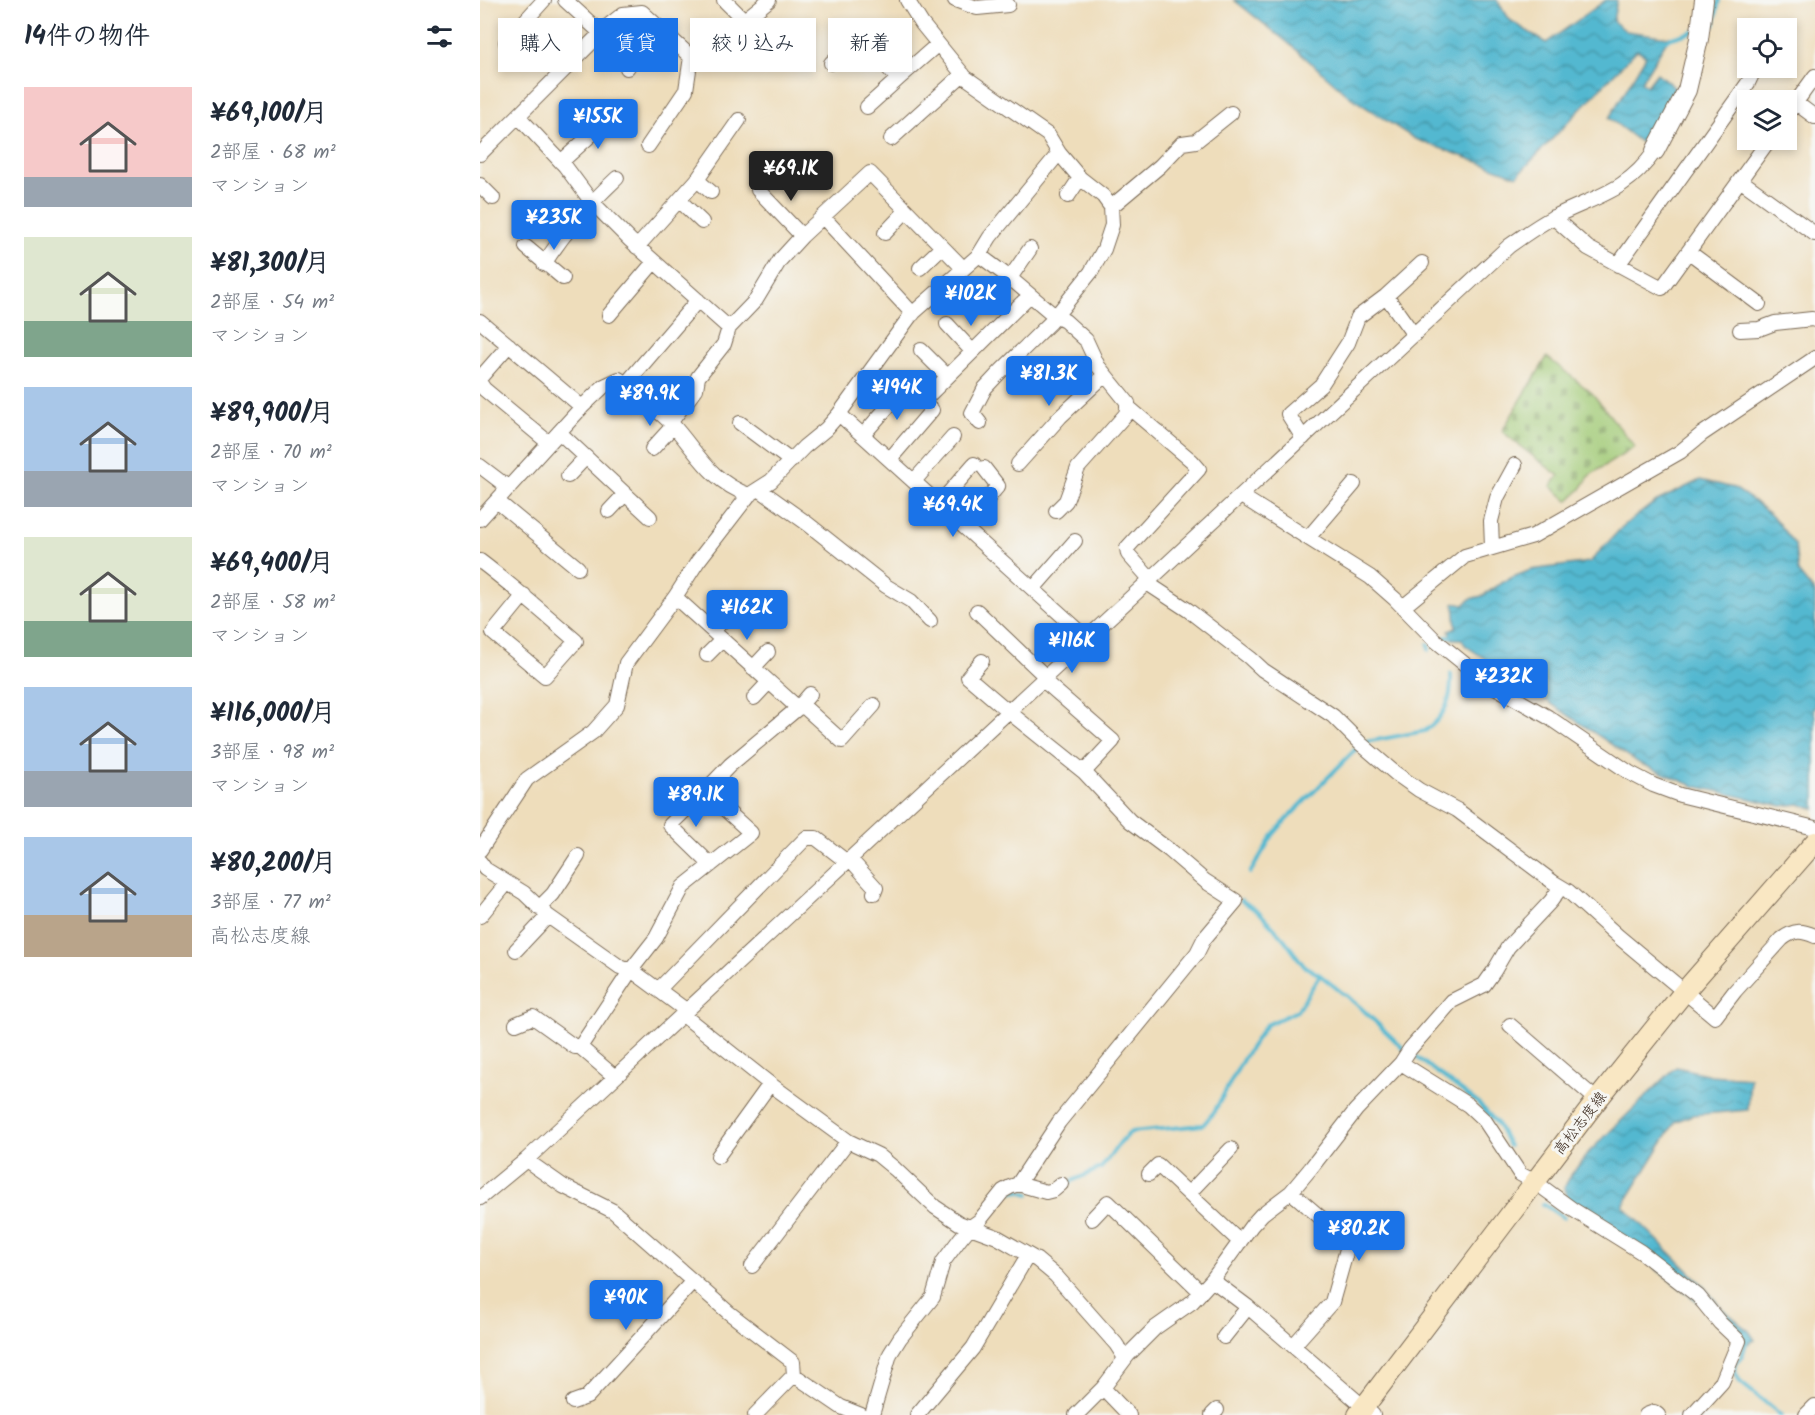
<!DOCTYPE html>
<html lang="ja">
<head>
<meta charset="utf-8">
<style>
	:root { --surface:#fff; --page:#f2f2f3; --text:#1f2937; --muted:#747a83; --accent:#1a73e8 }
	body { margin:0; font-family:Kalam,"Klee One",sans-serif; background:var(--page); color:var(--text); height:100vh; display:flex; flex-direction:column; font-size:22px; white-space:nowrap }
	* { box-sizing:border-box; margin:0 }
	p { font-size:20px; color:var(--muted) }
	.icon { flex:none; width:33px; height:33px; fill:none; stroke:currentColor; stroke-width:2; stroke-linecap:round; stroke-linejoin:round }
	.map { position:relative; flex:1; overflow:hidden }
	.side { display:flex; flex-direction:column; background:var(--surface); width:480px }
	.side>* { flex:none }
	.top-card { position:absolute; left:18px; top:18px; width:570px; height:54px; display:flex; gap:12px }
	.tools { position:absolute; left:1257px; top:18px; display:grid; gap:12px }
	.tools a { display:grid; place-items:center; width:60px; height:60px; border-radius:0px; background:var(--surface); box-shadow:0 3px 9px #0003; font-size:30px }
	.price { position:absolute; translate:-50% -51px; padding:0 14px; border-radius:6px; background:var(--accent); color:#fff; font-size:20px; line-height:39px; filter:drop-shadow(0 2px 3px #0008) }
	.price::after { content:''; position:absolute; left:50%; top:36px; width:18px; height:14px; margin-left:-9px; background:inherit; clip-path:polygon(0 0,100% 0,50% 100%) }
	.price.on { background:#222; color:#fff }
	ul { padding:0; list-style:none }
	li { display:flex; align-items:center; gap:18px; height:150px; padding:0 24px }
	li span { display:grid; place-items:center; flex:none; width:168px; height:120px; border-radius:0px; color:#555 }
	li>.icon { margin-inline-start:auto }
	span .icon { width:72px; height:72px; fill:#fffc; stroke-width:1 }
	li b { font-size:26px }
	h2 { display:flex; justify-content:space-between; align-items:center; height:72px; padding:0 24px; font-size:26px }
	.tag { padding:0 21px; border-radius:0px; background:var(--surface); box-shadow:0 3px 9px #0003; font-size:21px; line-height:54px }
	.tag.on { background:var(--accent); color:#fff }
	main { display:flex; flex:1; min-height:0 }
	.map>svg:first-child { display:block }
	.cemetery { fill:url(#cemetery-stones); stroke:#6e7a4a; stroke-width:1.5 }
	.water { fill:url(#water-waves); stroke:#467177; stroke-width:1.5 }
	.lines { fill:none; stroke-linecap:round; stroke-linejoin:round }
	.stream { stroke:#52b8d0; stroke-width:4 }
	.minor-casing { stroke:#7a6955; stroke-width:16 }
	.tertiary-casing { stroke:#7a6955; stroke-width:20 }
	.secondary-casing { stroke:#7a6955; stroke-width:22 }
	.minor { stroke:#fff; stroke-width:14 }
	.tertiary { stroke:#fff; stroke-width:18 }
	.secondary { stroke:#f9e7c3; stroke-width:20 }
	.labels { text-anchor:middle; stroke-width:6; stroke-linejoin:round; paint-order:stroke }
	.street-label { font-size:15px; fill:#3b2a1e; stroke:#f6f6f2 }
</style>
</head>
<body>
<main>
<section class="side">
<h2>14件の物件<svg class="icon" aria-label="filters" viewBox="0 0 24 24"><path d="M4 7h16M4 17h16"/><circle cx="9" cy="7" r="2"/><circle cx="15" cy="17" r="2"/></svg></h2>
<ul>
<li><span style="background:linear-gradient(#f6c9c9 75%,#9aa5b1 0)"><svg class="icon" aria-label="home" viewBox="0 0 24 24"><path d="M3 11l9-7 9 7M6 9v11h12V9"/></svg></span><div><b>¥69,100/月</b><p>2部屋 · 68 m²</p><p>マンション</p></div></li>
<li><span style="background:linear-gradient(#dfe7d0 70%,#7fa58c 0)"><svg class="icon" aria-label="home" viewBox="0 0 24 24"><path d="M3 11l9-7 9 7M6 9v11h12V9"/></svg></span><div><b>¥81,300/月</b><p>2部屋 · 54 m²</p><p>マンション</p></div></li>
<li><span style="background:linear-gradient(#a9c7e8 70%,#9aa5b1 0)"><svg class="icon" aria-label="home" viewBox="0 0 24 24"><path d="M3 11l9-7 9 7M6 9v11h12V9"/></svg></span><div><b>¥89,900/月</b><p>2部屋 · 70 m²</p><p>マンション</p></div></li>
<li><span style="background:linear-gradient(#dfe7d0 70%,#7fa58c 0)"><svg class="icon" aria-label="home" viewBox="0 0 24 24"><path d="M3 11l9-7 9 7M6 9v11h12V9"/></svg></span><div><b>¥69,400/月</b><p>2部屋 · 58 m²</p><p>マンション</p></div></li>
<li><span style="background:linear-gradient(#a9c7e8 70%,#9aa5b1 0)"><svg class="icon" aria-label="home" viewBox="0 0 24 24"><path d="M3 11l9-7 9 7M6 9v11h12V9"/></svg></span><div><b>¥116,000/月</b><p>3部屋 · 98 m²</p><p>マンション</p></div></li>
<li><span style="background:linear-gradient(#a9c7e8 65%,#b9a48a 0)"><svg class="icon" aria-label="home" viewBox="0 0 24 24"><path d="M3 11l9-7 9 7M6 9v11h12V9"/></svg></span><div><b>¥80,200/月</b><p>3部屋 · 77 m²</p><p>高松志度線</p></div></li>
</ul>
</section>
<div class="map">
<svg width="1335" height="1415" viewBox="0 0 1335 1415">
	<defs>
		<pattern id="cemetery-stones" width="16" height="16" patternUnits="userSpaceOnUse" patternTransform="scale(1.5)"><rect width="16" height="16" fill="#a1ca76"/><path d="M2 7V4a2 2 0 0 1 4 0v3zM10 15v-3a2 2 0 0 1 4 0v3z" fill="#84a460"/></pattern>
		<pattern id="water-waves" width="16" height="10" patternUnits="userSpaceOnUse" patternTransform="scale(1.5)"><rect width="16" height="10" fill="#52b8d0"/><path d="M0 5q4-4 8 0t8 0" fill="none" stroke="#4596a8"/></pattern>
	</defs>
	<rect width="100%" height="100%" fill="#f6f6f2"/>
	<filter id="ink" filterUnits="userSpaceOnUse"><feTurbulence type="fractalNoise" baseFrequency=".0167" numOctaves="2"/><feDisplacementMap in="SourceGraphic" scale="12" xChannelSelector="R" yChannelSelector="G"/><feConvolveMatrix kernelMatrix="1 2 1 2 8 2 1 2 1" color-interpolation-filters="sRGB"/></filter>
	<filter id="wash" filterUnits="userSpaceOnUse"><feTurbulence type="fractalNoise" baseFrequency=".008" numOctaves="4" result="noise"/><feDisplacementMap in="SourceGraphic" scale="24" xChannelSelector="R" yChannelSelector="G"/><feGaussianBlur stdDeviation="1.35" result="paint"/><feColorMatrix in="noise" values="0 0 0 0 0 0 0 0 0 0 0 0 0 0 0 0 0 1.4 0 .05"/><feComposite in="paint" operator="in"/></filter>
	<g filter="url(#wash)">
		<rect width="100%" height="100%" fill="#edb"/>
		<path class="cemetery" d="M 1067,357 L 1112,393 L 1155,447 L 1110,475 L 1101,489 L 1088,501 L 1071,486 L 1079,476 L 1041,447 L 1022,431 Z"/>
		<path class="water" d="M 754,0 L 1017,0 L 1030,20 L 1066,43 L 1126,0 L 1137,0 L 1133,21 L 1146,31 L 1189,37 L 1161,82 L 1167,86 L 1177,73 L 1195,88 L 1185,113 L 1165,146 L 1129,118 L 1166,56 L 1157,50 L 1037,176 L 935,139 L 870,97 L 813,47 Z
			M 1220,480 L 1254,488 L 1274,501 L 1295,519 L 1315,545 L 1318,572 L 1335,593 L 1335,706 L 1333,709 L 1335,716 L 1335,809 L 1319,804 L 1302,806 L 1214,786 L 1159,763 L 986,646 L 981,639 L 972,639 L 969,631 L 976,628 L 974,603 L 984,605 L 990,599 L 1002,596 L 1028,579 L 1051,570 L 1110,562 L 1142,527 L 1175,502 Z
			M 1196,1067 L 1231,1075 L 1270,1078 L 1268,1110 L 1212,1115 L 1195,1122 L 1143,1206 L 1220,1282 L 1241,1307 L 1269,1331 L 1275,1340 L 1265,1345 L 1242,1321 L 1089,1200 L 1084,1188 L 1091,1175 L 1109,1152 Z"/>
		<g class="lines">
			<path class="stream" d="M 1225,28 L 1234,25 L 1239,0
				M 1182,41 L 1215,31
				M 964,638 L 971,636
				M 948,644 L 949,650
				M 885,742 L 945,731 C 966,716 972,699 971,674
				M 770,873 L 793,835 L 807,819 L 877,748
				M 761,900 L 780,913 L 804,939 L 824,966 L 840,975
				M 931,1053 L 998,1103 L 1016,1122 L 1029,1146
				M 584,1187 L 592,1181 L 621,1168 L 642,1140 L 651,1132 L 723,1125 L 734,1112 L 766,1054 L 786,1025 L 817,1011 L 840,975 L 880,1007 L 925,1050
				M 533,1192 L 539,1191 L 549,1194
				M 1063,1204 L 1084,1218
				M 483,1246 L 496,1232
				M 1267,1340 L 1262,1356 L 1256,1364 L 1255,1372 L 1260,1382 L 1301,1415"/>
		</g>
	</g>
	<g filter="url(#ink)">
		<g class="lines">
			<defs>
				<path id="minor" d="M 85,0 L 121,33
					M 244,0 L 264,20
					M 427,0 L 442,24 L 485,77 L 568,135 L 579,153 L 600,178 L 623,196 L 631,207 L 632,225 L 624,249 L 611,272 L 571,322 L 521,371 L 505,388 L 492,413 L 500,423
					M 475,0 L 497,8 L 528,5
					M 36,31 L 81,73
					M 26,42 L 64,0
					M 351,63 L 380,36 L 418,79 L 458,44
					M 147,68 L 176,25
					M 1316,103 L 1335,117
					M 387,107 L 418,79
					M 38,116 L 85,166 L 111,201 L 150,240 L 249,328
					M 1306,116 L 1335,76
					M 411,139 L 483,74
					M 168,146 L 206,90 L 211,57
					M 0,154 L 129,25 L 143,14 L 162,12 L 211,57 L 224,57 L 262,22 L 289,0
					M 81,162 L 134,114
					M 217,180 L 231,192
					M 1260,180 L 1335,234
					M 0,185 L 13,198
					M 278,190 L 322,236
					M 588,196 L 600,178
					M 199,200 L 222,222
					M 631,207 L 680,166 L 702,143 L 716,141 L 751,113
					M 343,217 L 433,314
					M 1073,217 L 1108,248 L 1182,288 L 1289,140
					M 405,233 L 426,211
					M 46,247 L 83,278
					M 157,247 L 217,180 L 259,120
					M 1209,252 L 1279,304
					M 499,255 L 530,278 L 575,316 L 585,321 L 606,340 L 618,366 L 648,403 L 646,414 L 598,468 L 586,501 L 576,511
					M 64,264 C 85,231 109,204 137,178
					M 1138,265 L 1268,83 L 1275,68
					M 440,268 L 462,247
					M 530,278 L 550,249
					M 129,315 L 174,262
					M 0,321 L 102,407
					M 467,324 L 492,351
					M 1260,330 L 1279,329 L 1295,323 L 1332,319 L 1335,320
					M 934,335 L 906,296 L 942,263
					M 441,350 L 467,376
					M 528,364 L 545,382
					M 0,378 L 29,345
					M 0,383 L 4,389 L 69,443
					M 145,385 L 218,300
					M 446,398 L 550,295
					M 647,406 L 712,461 L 719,469 L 647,548 L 648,554 L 671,580
					M 359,414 L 607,638
					M 190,423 L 216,389 L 218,377 L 244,344 L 249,328 L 276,300 L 300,260 L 322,236 L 390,173 L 483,268
					M 260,423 L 311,461
					M 79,432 L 170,517
					M 383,435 L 427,385
					M 823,438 L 808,414 L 841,385 L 868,343 L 878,317 L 906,296
					M 172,449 L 193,426
					M 410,459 L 452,410
					M 538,464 L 580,417 L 625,375
					M 0,466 L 29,488
					M 88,476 L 106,457
					M 434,481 L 473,437
					M 279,489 L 328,524 L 406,586 L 431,601 L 450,621
					M 761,496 L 890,577 L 915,599 L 955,640 L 1008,683 L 1068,717 L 1150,773 L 1173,785 L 1200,795 L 1335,828
					M 17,501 L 98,568
					M 459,504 L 494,464
					M 129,511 L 145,494
					M 0,519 L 102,407 L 124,386 L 139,379 C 156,394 176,408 192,424 C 218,453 230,481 269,495
					M 484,527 L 518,486 L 504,468
					M 828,538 L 874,484
					M 1012,547 L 1011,521 L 1017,498 L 1035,465
					M 0,561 C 33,586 64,613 96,641 L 65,676 L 13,633 L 44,595
					M 667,583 L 708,610 L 770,658 L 783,670 L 853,716 L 881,744 L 915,773 L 939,790 L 977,810 L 1073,882 L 1088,891 L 1139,937 L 1235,1017 L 1255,991 L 1302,939 C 1314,930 1321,930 1335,936
					M 553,589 L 595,541
					M 195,597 L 318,708
					M 923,607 L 985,556 L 1053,536 L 1200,452 L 1222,434 L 1335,358
					M 497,611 L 566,677
					M 233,631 L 259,603
					M 227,655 L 242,640
					M 502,661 L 488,677 L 529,712 L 604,772 L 650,821 L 689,850 L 725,881 L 756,901 L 724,939 L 717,953 L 579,1122 L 538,1184
					M 273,668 L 288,652
					M 563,680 L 633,741 L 604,772
					M 274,698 L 289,682
					M 321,704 L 362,741 L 394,705
					M 225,791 L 190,825 L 231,865
					M 0,850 L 47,779 L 113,732 L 137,705 L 146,663 L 195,597 L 218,561 L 269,495 L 291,481 L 324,447 L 346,429 L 359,414 L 431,315 L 499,255 L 510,237 L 579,153
					M 370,859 L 396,888 L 394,893
					M 0,862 L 5,869 L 44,893 L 68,916 L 140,967 L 154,972 L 207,1011
					M 59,908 L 73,894 L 98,856
					M 0,916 L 27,883
					M 36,950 L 68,916
					M 178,990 L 326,838 L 336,838 L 367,862
					M 203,1015 L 290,1084 L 368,1141 L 398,1155 L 415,1169 L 455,1207 L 479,1223 L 517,1237 L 557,1260 L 576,1276 L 636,1344 L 645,1358
					M 36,1024 L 53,1017 L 95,1047 L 100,1047
					M 1030,1025 L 1117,1100
					M 921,1063 L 988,1105 L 1005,1121 L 1040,1174 L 1055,1182 L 1092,1209 L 1161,1252 L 1218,1296 L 1240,1323 L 1259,1341 L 1242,1382 L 1212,1415
					M 135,1077 L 100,1047 L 151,970 L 176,938 L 203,887 L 271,833 L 225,791 L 250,765 L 318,708 L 330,694
					M 238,1156 L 290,1084
					M 46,1160 L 83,1186 L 133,1211 L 248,1312 L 313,1362 L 314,1375 L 275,1415
					M 669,1174 L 678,1165 L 760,1242
					M 811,1192 L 869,1242 L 852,1302 L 813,1346
					M 709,1193 L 751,1149
					M 0,1198 L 46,1160 L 1029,246 C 1043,236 1057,226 1072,218 C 1114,196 1146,193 1175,151
					M 612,1219 L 628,1202 L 721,1292
					M 272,1266 L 368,1141
					M 732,1280 L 768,1307 L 893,1415
					M 744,1337 L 768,1307
					M 314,1375 L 361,1407 L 381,1415
					M 623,1388 L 649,1415
					M 93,1402 L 107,1397 L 213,1281
					M 392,1415 L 410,1354 L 420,1338 L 453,1297 L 463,1262 L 480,1239 L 489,1228 L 499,1221 L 523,1191 L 530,1187 L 538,1184 L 566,1192 L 574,1190 L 581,1184
					M 437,1415 L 493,1348 L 548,1255
					M 596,1415 L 623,1388 L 648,1355 L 675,1328 L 712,1302 L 732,1280 L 772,1225 L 782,1214 L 811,1192 L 831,1168 L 876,1110 L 921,1063 L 930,1049 L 972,1001 L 1004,985 L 1014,971 L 1028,947 L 1071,901 L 1081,887
					M 732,1415 L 737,1410
					M 1166,1415 L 1174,1412 L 1178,1415
					M 1326,1415 L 1335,1406"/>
				<path id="tertiary" d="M 1175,151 L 1207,90 L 1219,39 L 1224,0"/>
				<path id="secondary" d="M 878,1415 L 1114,1104 L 1204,992 L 1335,842"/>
			</defs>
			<use href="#minor" class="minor-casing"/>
			<use href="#tertiary" class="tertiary-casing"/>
			<use href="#secondary" class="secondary-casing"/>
			<use href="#minor" class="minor"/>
			<use href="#tertiary" class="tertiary"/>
			<use href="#secondary" class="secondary"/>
		</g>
	</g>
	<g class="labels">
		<g class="street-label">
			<text transform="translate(1100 1123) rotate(-52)" y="5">高松志度線</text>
		</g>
	</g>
</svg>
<div class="tools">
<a><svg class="icon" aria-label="locate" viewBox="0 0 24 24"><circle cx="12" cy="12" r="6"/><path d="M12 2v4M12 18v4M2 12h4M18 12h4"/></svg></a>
<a><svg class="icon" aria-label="layers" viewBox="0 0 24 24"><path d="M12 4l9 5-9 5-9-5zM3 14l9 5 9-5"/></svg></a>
</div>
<b class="price" style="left:118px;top:150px">¥155K</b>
<b class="price on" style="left:311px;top:202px">¥69.1K</b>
<b class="price" style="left:74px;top:251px">¥235K</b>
<b class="price" style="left:491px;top:327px">¥102K</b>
<b class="price" style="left:569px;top:407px">¥81.3K</b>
<b class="price" style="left:417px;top:421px">¥194K</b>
<b class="price" style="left:170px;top:427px">¥89.9K</b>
<b class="price" style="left:473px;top:538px">¥69.4K</b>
<b class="price" style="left:267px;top:641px">¥162K</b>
<b class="price" style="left:592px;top:674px">¥116K</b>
<b class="price" style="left:1024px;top:710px">¥232K</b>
<b class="price" style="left:216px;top:828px">¥89.1K</b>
<b class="price" style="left:879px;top:1262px">¥80.2K</b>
<b class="price" style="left:146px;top:1331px">¥90K</b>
<div class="top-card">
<a class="tag">購入</a>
<a class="tag on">賃貸</a>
<a class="tag">絞り込み</a>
<a class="tag">新着</a>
</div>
</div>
</main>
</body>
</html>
